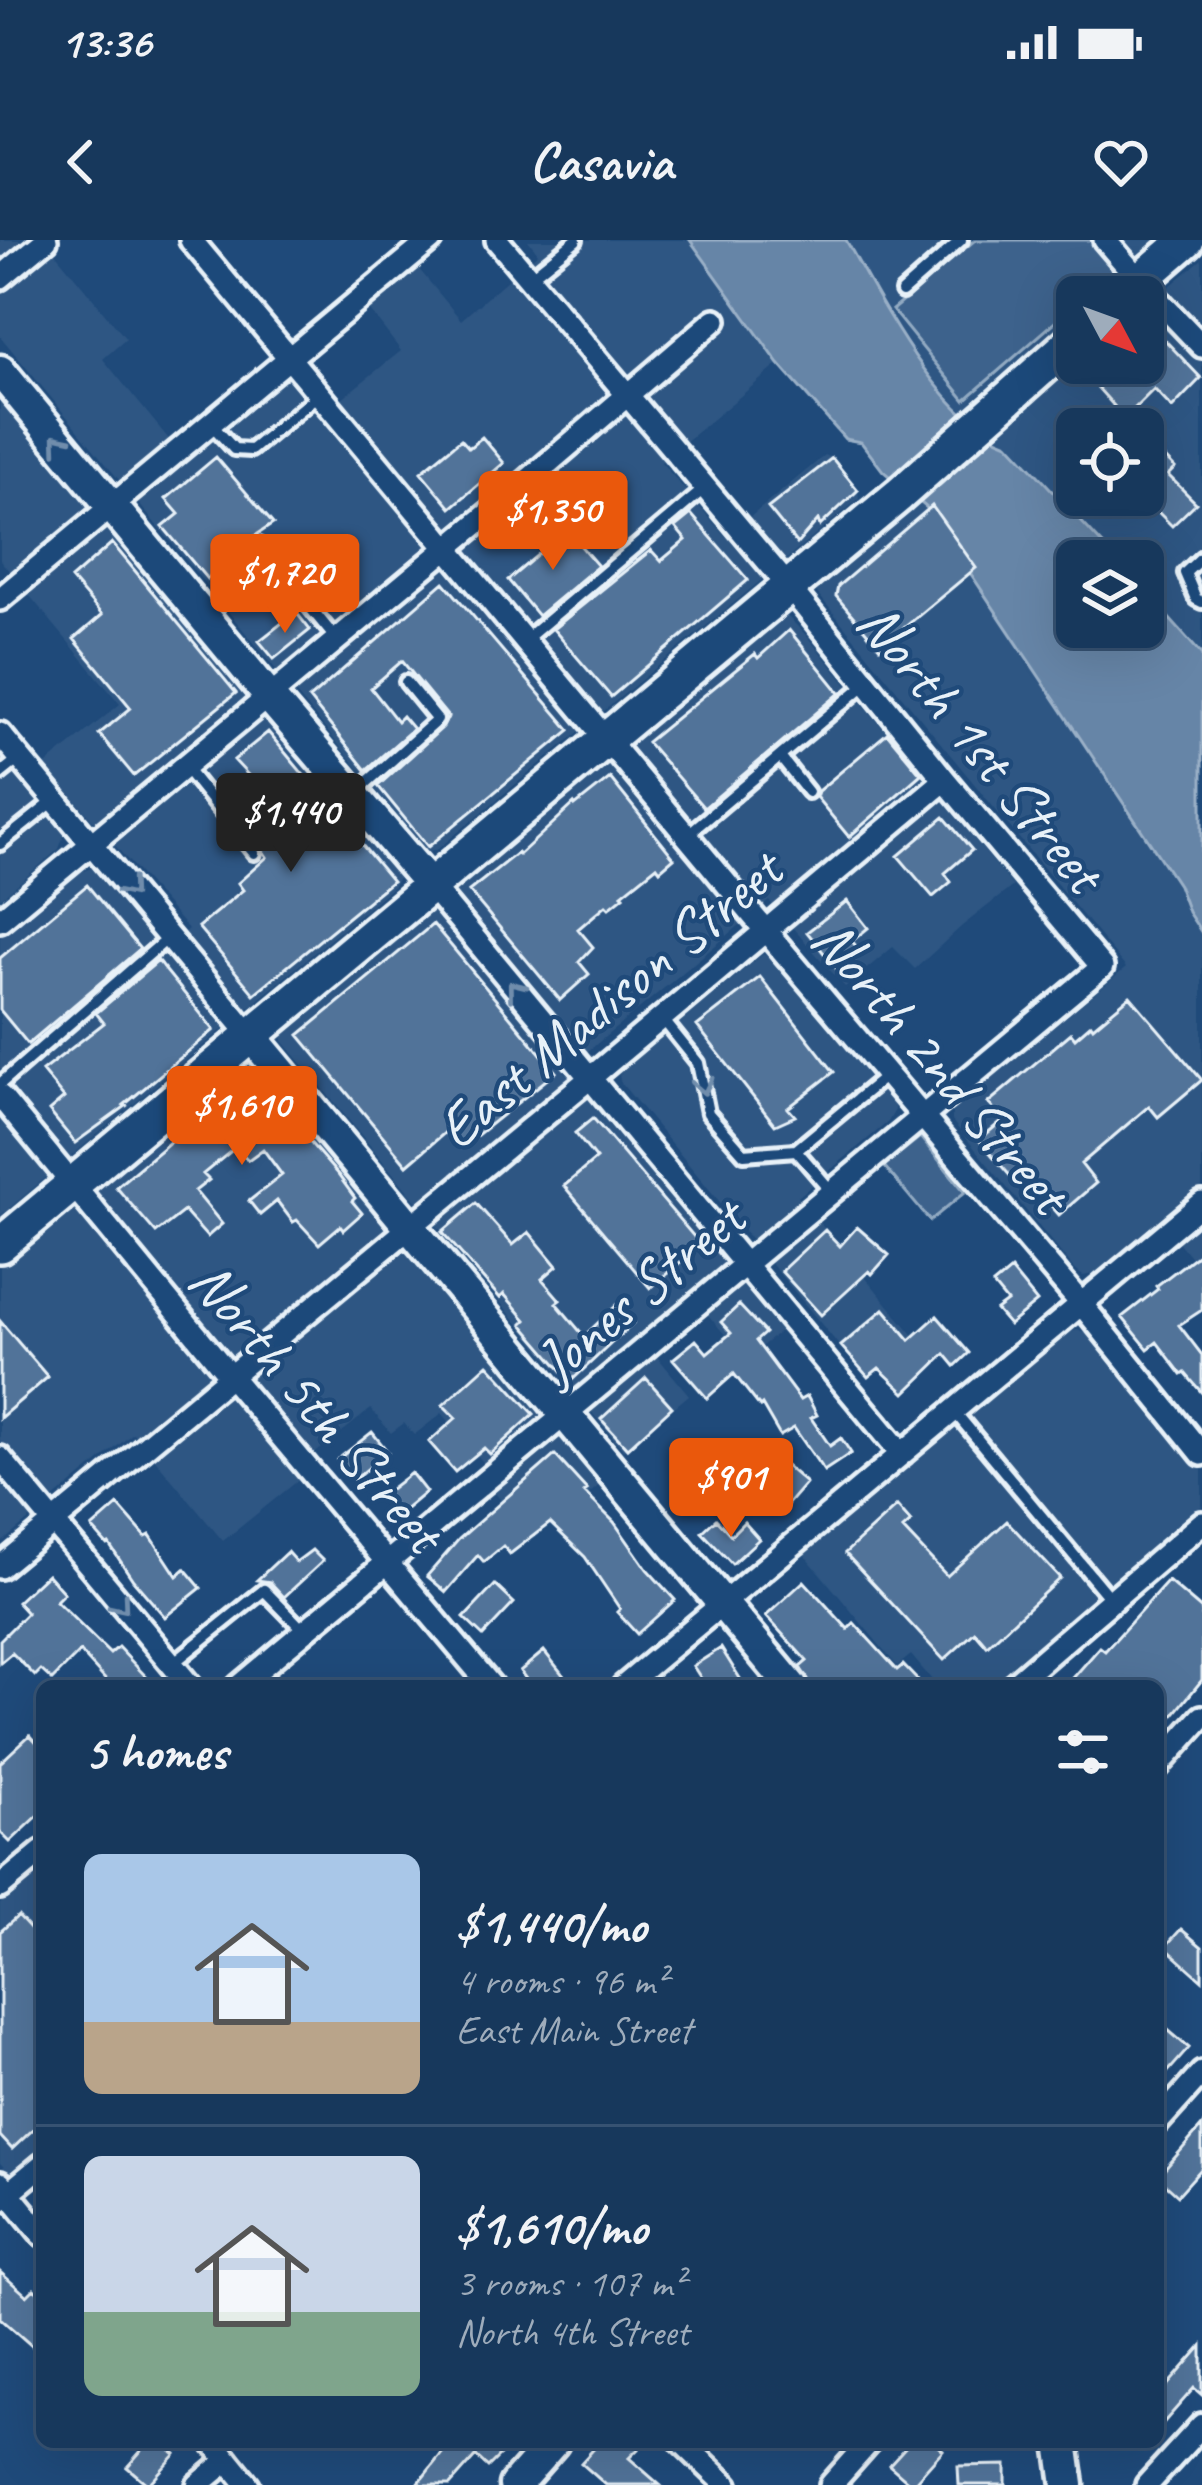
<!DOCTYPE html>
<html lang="en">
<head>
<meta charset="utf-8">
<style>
	:root { --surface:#17385c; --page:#203f62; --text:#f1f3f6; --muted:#9eacbb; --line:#365272; --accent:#ea580c }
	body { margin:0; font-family:Caveat,sans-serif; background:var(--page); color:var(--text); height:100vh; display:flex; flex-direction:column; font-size:45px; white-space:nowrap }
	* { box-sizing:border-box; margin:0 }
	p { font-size:39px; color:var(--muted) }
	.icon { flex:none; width:66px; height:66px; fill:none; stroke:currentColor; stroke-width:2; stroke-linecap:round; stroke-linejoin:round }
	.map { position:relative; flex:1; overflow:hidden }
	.drawer { position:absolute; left:36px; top:1440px; width:1128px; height:768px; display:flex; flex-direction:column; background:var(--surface); border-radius:18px; box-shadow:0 12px 48px #0002,0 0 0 3px var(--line) }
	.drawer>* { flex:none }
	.needle { width:78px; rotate:131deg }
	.buttons { position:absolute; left:1056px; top:36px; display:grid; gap:24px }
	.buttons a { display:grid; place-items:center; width:108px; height:108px; border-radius:18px; background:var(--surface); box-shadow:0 12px 48px #0002,0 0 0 3px var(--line); font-size:60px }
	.price { position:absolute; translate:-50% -102px; padding:0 27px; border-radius:12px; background:var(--accent); color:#fff; font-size:39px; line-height:78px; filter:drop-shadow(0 3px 6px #0008) }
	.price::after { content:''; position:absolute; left:50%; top:72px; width:36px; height:27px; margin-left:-18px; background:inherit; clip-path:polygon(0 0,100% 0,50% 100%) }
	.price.selected { background:#222; color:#fff }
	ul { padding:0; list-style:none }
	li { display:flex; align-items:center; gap:36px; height:300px; padding:0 48px }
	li+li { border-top:3px solid var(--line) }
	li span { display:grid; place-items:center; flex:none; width:336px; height:240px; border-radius:18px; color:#555 }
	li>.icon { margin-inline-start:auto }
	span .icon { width:144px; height:144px; fill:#fffc; stroke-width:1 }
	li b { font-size:51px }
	h2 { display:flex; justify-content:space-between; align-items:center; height:144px; padding:0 48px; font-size:51px }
	.status { display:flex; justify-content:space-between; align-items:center; height:84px; padding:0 60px; background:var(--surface); direction:ltr }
	.status svg { height:33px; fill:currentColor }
	header { display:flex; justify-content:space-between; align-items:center; height:156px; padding:0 48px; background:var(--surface); font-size:54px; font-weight:700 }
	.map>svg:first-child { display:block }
	.built { fill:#2e5683; fill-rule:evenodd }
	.green { fill:#3c628c; stroke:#92aac2; stroke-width:3 }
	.water { fill:#6685a7; stroke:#9ab0c7; stroke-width:3 }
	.building { fill:#517399; stroke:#e8f1f8; stroke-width:3 }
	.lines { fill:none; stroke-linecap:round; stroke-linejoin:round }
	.lane-casing { stroke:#e8f1f8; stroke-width:20 }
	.street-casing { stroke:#e8f1f8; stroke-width:30 }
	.secondary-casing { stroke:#e8f1f8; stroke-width:39 }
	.primary-casing { stroke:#e8f1f8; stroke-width:42 }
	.lane { stroke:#1f4a7a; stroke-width:10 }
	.street { stroke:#1f4a7a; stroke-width:21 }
	.secondary { stroke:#1f4a7a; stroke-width:30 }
	.primary { stroke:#1f4a7a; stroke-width:33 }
	.oneway { stroke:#6f8dac }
	.labels { text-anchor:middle; stroke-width:9; stroke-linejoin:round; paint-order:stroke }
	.street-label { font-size:60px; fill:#e8f1f8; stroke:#1f4a7a }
</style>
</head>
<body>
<div class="status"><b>13:36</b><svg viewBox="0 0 49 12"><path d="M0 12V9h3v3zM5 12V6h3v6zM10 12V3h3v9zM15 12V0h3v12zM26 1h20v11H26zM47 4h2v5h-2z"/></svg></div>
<header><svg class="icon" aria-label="back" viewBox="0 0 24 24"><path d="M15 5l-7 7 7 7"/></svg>Casavia<svg class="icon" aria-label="heart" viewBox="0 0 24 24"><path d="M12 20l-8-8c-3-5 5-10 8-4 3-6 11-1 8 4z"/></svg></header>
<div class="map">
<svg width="1202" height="2245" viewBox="0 0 1202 2245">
	<rect width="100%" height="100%" fill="#1f4a7a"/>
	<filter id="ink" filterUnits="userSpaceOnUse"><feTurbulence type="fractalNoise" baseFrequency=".00833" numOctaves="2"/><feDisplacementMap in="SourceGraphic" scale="24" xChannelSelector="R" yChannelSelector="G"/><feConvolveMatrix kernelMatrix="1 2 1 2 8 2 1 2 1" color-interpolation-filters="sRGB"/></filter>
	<g filter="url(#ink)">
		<path class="built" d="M 0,0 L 26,0 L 42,19 L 53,10 L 126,99 L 103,119 L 186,220 L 282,140 L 291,141 L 296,145 L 321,175 L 401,111 L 368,68 L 418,28 L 461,80 L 538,13 L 528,0 L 690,0 L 779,124 L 661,222 L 726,297 L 825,215 L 832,218 L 858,250 L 859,259 L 438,609 L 427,612 L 0,96 Z
			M 846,0 L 1159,0 L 1095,57 L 1077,57 L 1077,72 L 973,160 L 963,173 L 953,165 L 902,99 Z
			M 1202,19 L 1202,415 L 1143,349 L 1143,321 L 1118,321 L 1088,288 L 993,197 L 1080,123 L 1143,123 L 1143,69 ZM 1077,189 L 1143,189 L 1143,255 L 1077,255 Z
			M 0,152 L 399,634 L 394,646 L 0,976 L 0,849 L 188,689 L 76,561 L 55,579 L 64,595 L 59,609 L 0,659 L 0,517 L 2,516 L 25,542 L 120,464 L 0,320 Z
			M 919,261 L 927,268 L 1178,645 L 1188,672 L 1202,693 L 1202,1031 L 1162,982 L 1099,1033 L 1083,1036 L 1074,1029 L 952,881 L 952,873 L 956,867 L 1126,728 L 817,353 L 819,345 L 825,339 Z
			M 779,377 L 788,377 L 806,395 L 1013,646 L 962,686 L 915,729 L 893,707 L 845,747 L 769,661 L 564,831 L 782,1090 L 746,1119 L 690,1054 L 640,1096 L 689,1155 L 623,1210 L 283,801 L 282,793 Z
			M 91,628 L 102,636 L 155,701 L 3,831 L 0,828 L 0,696 L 72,635 Z
			M 763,714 L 775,721 L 888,852 L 895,870 L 888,882 L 798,957 L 916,1098 L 867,1139 L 621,843 L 619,836 L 623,829 Z
			M 252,820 L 538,1162 L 601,1244 L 533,1299 L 495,1253 L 502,1245 L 442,1173 L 414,1195 L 404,1183 L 391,1193 L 371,1169 L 294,1230 L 300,1239 L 223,1301 L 133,1193 L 0,1304 L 0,1027 L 241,827 Z
			M 1077,1090 L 1091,1095 L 1202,1229 L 1202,1266 L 989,1446 L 937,1446 L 911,1415 L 897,1426 L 803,1313 L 1070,1092 Z
			M 42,1630 L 42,1912 L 12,1935 L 0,1923 L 0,1664 Z"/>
		<path class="green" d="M 975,0 L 1097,0 L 1120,27 L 1085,57 L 1077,57 L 1077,63 L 965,160 L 892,70 Z
			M 920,897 L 965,952 L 930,981 L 884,926 Z"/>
		<path class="water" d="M 690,0 L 846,0 C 880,60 940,180 1008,203 L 1118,321 L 1077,321 L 1077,387 L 1143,387 L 1143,349 L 1202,415 L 1202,693 L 1188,672 L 1178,645 L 927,268 L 883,231 L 861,202 L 845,199 L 779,124 Z"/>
		<path class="building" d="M 1143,77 L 1201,138 L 1172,168 L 1154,149 L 1128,175 L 1130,177 L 1128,180 L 1137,189 L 1090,189 L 1114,166 L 1089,138 L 1106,123 L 1143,123 Z
			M 1143,195 L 1175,228 L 1168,235 L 1196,263 L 1172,286 L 1143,257 Z
			M 482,197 L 504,223 L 451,268 L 421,232 L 461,199 L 469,208 Z
			M 216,217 L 273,284 L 252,298 L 207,339 L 163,287 L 179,274 L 166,259 Z
			M 832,218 L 858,250 L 820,286 L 818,280 L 797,304 L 768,268 Z
			M 932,266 L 976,328 L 880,408 L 836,356 L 838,346 Z
			M 691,274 L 748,340 L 611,457 L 553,389 L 651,310 L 661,321 L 686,300 L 675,287 Z
			M 567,290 L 598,326 L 538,376 L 508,340 Z
			M 112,303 L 236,453 L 134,536 L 99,494 L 131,468 L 74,399 L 102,375 L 71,339 Z
			M 444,342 L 570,490 L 428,607 L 378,546 L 443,487 L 448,477 L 402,421 L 371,448 L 397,481 L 402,476 L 413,489 L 366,530 L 309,459 Z
			M 296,372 L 310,390 L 274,419 L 259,401 Z
			M 789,390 L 840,453 L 704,568 L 647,502 L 755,414 L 758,418 Z
			M 268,492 L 392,641 L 254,754 L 198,687 L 243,650 L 238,643 L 267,617 L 258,603 L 278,585 L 254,554 L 261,549 L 234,520 Z
			M 887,493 L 921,534 L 849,597 L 816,557 L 818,551 Z
			M 610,538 L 674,618 L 660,630 L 657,626 L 622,654 L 624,656 L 609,668 L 606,665 L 578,689 L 593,707 L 579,722 L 589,734 L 560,760 L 469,651 L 517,613 L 519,615 L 574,564 L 575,566 Z
			M 944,577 L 972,610 L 945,633 L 951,642 L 933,657 L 898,616 Z
			M 87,645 L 140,709 L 28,804 L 0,770 L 0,718 Z
			M 847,661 L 868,688 L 852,701 L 862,714 L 839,732 L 807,692 Z
			M 433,684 L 556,832 L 461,908 L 448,890 L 407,925 L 299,795 Z
			M 158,721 L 214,790 L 124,865 L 126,866 L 75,903 L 49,871 L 64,858 L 42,831 L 104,783 L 96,773 Z
			M 760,737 L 834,832 L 788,868 L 795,876 L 775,885 L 697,786 Z
			M 1130,756 L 1202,840 L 1158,877 L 1149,866 L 1081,924 L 1096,943 L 1059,975 L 1027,938 L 1018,945 L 979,900 L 1003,880 L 988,863 L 1071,793 L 1075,798 L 1091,784 L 1093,787 Z
			M 251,834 L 339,936 L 355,958 L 352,961 L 362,973 L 343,990 L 340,986 L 319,1004 L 297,980 L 293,982 L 277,961 L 260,975 L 249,961 L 282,935 L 263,909 L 248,920 L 236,907 L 203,934 L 209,940 L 195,951 L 222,984 L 207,997 L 184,971 L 156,993 L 116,947 Z
			M 593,878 L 701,1005 L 650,1048 L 564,946 L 596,919 L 575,893 Z
			M 476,963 L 513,1005 L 529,992 L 557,1026 L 542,1039 L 560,1060 L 556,1063 L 584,1096 L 617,1065 L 633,1083 L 571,1141 L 522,1084 L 526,1080 L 504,1054 L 500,1058 L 442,992 Z
			M 857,987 L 889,1015 L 872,1034 L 869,1031 L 821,1075 L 781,1031 L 825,990 L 840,1006 Z
			M 1202,1011 L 1202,1070 L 1179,1085 L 1202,1115 L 1202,1153 L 1185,1133 L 1182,1135 L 1157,1102 L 1148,1109 L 1122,1077 L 1158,1049 L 1156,1046 Z
			M 1011,1030 L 1037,1062 L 1009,1085 L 996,1070 L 1007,1062 L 993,1045 Z
			M 739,1065 L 765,1093 L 756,1101 L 800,1160 L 807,1156 L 817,1175 L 811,1178 L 830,1206 L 841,1198 L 851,1213 L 824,1231 L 794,1188 L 780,1196 L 762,1165 L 760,1167 L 734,1134 L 707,1158 L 673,1119 L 696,1100 L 707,1113 L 731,1093 L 721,1082 Z
			M 884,1069 L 910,1100 L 937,1076 L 969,1113 L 955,1126 L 945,1114 L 905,1153 L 879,1128 L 868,1137 L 841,1106 Z
			M 0,1081 L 48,1137 L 0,1178 Z
			M 488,1124 L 534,1174 L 490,1214 L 484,1208 L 455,1232 L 429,1202 L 456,1178 L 443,1165 Z
			M 646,1138 L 672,1167 L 627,1208 L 601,1179 Z
			M 372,1192 L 388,1212 L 354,1240 L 337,1220 Z
			M 555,1215 L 587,1250 L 584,1252 L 614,1282 L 647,1329 L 675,1360 L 637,1394 L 617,1372 L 620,1369 L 585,1317 L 550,1283 L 510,1314 L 503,1306 L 484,1322 L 478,1315 L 446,1352 L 427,1336 L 459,1299 Z
			M 785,1225 L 806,1243 L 780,1273 L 759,1255 Z
			M 411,1233 L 426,1252 L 397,1276 L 381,1256 Z
			M 118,1265 L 146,1297 L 150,1295 L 177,1336 L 185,1329 L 201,1348 L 165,1377 L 133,1340 L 109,1304 L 107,1305 L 92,1288 Z
			M 897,1266 L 911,1282 L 903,1289 L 947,1336 L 1007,1281 L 1060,1338 L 987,1406 L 975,1392 L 944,1420 L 845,1313 Z
			M 716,1279 L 731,1295 L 744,1282 L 759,1299 L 732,1324 L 702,1292 Z
			M 312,1310 L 323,1321 L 284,1357 L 270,1342 L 257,1340 L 287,1312 L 296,1322 Z
			M 47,1334 L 64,1353 L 56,1361 L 110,1414 L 118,1407 L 155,1446 L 111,1446 L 80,1412 L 52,1440 L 41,1430 L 35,1436 L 12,1413 L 0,1423 L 0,1400 L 27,1373 L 17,1362 Z
			M 804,1341 L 848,1389 L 854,1383 L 897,1430 L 903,1425 L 923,1446 L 810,1446 L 800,1427 L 807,1421 L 766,1376 Z
			M 1168,1341 L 1202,1370 L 1202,1440 L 1158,1494 L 1158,1446 L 1066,1446 L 1100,1407 L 1105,1411 Z
			M 495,1345 L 514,1363 L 483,1396 L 464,1378 Z
			M 721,1408 L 741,1440 L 731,1446 L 706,1446 L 693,1426 Z
			M 544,1411 L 572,1446 L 531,1446 L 520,1431 Z
			M 30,1495 L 42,1508 L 42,1572 L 10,1602 L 0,1592 L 0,1523 Z
			M 18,1676 L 42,1702 L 42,1881 L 12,1909 L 0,1896 L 0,1692 Z
			M 1181,1689 L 1202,1707 L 1202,1740 L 1165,1707 Z
			M 1168,1790 L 1189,1808 L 1167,1833 L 1158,1825 L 1158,1802 Z
			M 1202,1886 L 1202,1928 L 1178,1955 L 1158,1937 Z
			M 0,2032 L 27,2056 L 34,2049 L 42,2056 L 42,2115 L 0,2078 Z
			M 1202,2106 L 1202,2155 L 1194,2148 L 1158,2189 L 1158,2156 Z
			M 149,2202 L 162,2202 L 176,2214 L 148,2245 L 127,2227 Z
			M 451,2202 L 492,2202 L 503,2212 L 488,2227 L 476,2216 L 450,2245 L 417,2245 Z
			M 600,2202 L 630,2202 L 638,2209 L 629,2218 L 660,2245 L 606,2245 L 581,2223 Z
			M 910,2202 L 934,2202 L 943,2210 L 912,2245 L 889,2225 Z
			M 1006,2225 L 1006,2245 L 959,2245 L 958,2226 Z"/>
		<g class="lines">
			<defs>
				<path id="lane" d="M 529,38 L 576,0
					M 902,52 L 961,0
					M 210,183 L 234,209 L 251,210 L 319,154
					M 259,305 L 336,399
					M 1202,317 L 1185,333 L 1196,359 L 1202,362
					M 525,400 L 705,248
					M 780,517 L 808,552
					M 184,526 L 254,613
					M 0,534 L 20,518
					M 355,553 L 437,480 L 406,442
					M 687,595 L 867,443
					M 0,604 L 55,560
					M 662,778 L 698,823 L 708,873 L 744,914 L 796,910 L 888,834
					M 0,844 L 169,697
					M 796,910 L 832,952
					M 954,1171 L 1112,1361
					M 172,1424 L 264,1350 L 305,1392"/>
				<path id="street" d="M 191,0 L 765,690 L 1083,1066 L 1202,1214
					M 1105,0 L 1140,41 L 1202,106
					M 0,38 L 46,0
					M 0,359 L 431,0
					M 0,494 L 251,796
					M 431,646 L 902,1214
					M 0,680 L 505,260 L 715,80
					M 0,856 L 230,1136 L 491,1446
					M 0,1218 L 190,1446
					M 0,1327 L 589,839 L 945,540
					M 239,1446 L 1102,727 L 945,540 L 789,347 L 497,0
					M 624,1446 L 1202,963
					M 1012,1446 L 1202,1283
					M 1158,1526 L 1202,1477
					M 0,1647 L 42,1612
					M 1158,1882 L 1202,1833
					M 0,1943 L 42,1994
					M 0,1960 L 42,1925
					M 213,2202 L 248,2245
					M 682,2202 L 727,2245
					M 198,2245 L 228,2220
					M 831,2245 L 869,2202
					M 1147,2245 L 1202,2185"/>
				<path id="secondary" d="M 0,131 L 268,455 L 431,646
					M 251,796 L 791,1446
					M 1062,2202 L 1068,2245
					M 515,2245 L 553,2202"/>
				<path id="primary" d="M 1121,57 L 1187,0
					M 0,1005 L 899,255 L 1077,97"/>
			</defs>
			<use href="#lane" class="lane-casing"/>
			<use href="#street" class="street-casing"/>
			<use href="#secondary" class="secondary-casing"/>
			<use href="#primary" class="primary-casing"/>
			<use href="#lane" class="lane"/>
			<use href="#street" class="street"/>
			<use href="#secondary" class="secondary"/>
			<use href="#primary" class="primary"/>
		</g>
		<defs><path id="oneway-chevron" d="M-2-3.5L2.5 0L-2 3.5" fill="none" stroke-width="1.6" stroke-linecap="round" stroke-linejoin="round" transform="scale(3)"/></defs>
		<g class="oneway">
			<use href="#oneway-chevron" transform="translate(59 202) rotate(-130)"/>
			<use href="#oneway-chevron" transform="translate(129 649) rotate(50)"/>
			<use href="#oneway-chevron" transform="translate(515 749) rotate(-129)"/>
			<use href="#oneway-chevron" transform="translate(703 846) rotate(78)"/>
			<use href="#oneway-chevron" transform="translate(121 1365) rotate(50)"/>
		</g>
	</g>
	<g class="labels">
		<g class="street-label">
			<text transform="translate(982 506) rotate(51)" y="21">North 1st Street</text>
			<text transform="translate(608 758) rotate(-40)" y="21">East Madison Street</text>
			<text transform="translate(942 825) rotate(50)" y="21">North 2nd Street</text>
			<text transform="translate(639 1049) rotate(-40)" y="21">Jones Street</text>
			<text transform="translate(318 1165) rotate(50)" y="21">North 5th Street</text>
		</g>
	</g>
</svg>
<div class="buttons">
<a><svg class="needle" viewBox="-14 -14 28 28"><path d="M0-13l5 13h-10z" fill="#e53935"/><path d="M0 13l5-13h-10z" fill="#9eacbb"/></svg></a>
<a><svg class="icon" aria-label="locate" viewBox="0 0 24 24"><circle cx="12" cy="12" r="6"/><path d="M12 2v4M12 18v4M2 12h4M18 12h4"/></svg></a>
<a><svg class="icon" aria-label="layers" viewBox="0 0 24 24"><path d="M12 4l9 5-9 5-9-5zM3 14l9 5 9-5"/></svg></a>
</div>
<b class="price" style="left:553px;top:333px">$1,350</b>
<b class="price" style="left:285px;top:396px">$1,720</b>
<b class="price selected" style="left:291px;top:635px">$1,440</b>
<b class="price" style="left:242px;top:928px">$1,610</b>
<b class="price" style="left:731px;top:1300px">$901</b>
<section class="drawer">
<h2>5 homes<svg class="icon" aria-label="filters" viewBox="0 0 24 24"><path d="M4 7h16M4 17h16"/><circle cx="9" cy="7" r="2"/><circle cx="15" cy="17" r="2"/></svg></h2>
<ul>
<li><span style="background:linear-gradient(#a9c7e8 70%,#b9a48a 0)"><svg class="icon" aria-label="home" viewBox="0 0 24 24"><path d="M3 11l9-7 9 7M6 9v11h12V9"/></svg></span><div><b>$1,440/mo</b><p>4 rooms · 96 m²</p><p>East Main Street</p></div></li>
<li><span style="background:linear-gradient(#c9d6e8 65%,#7fa58c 0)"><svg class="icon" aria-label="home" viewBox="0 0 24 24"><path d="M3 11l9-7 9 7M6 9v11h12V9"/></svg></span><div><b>$1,610/mo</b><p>3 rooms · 107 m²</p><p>North 4th Street</p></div></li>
</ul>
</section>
</div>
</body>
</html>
